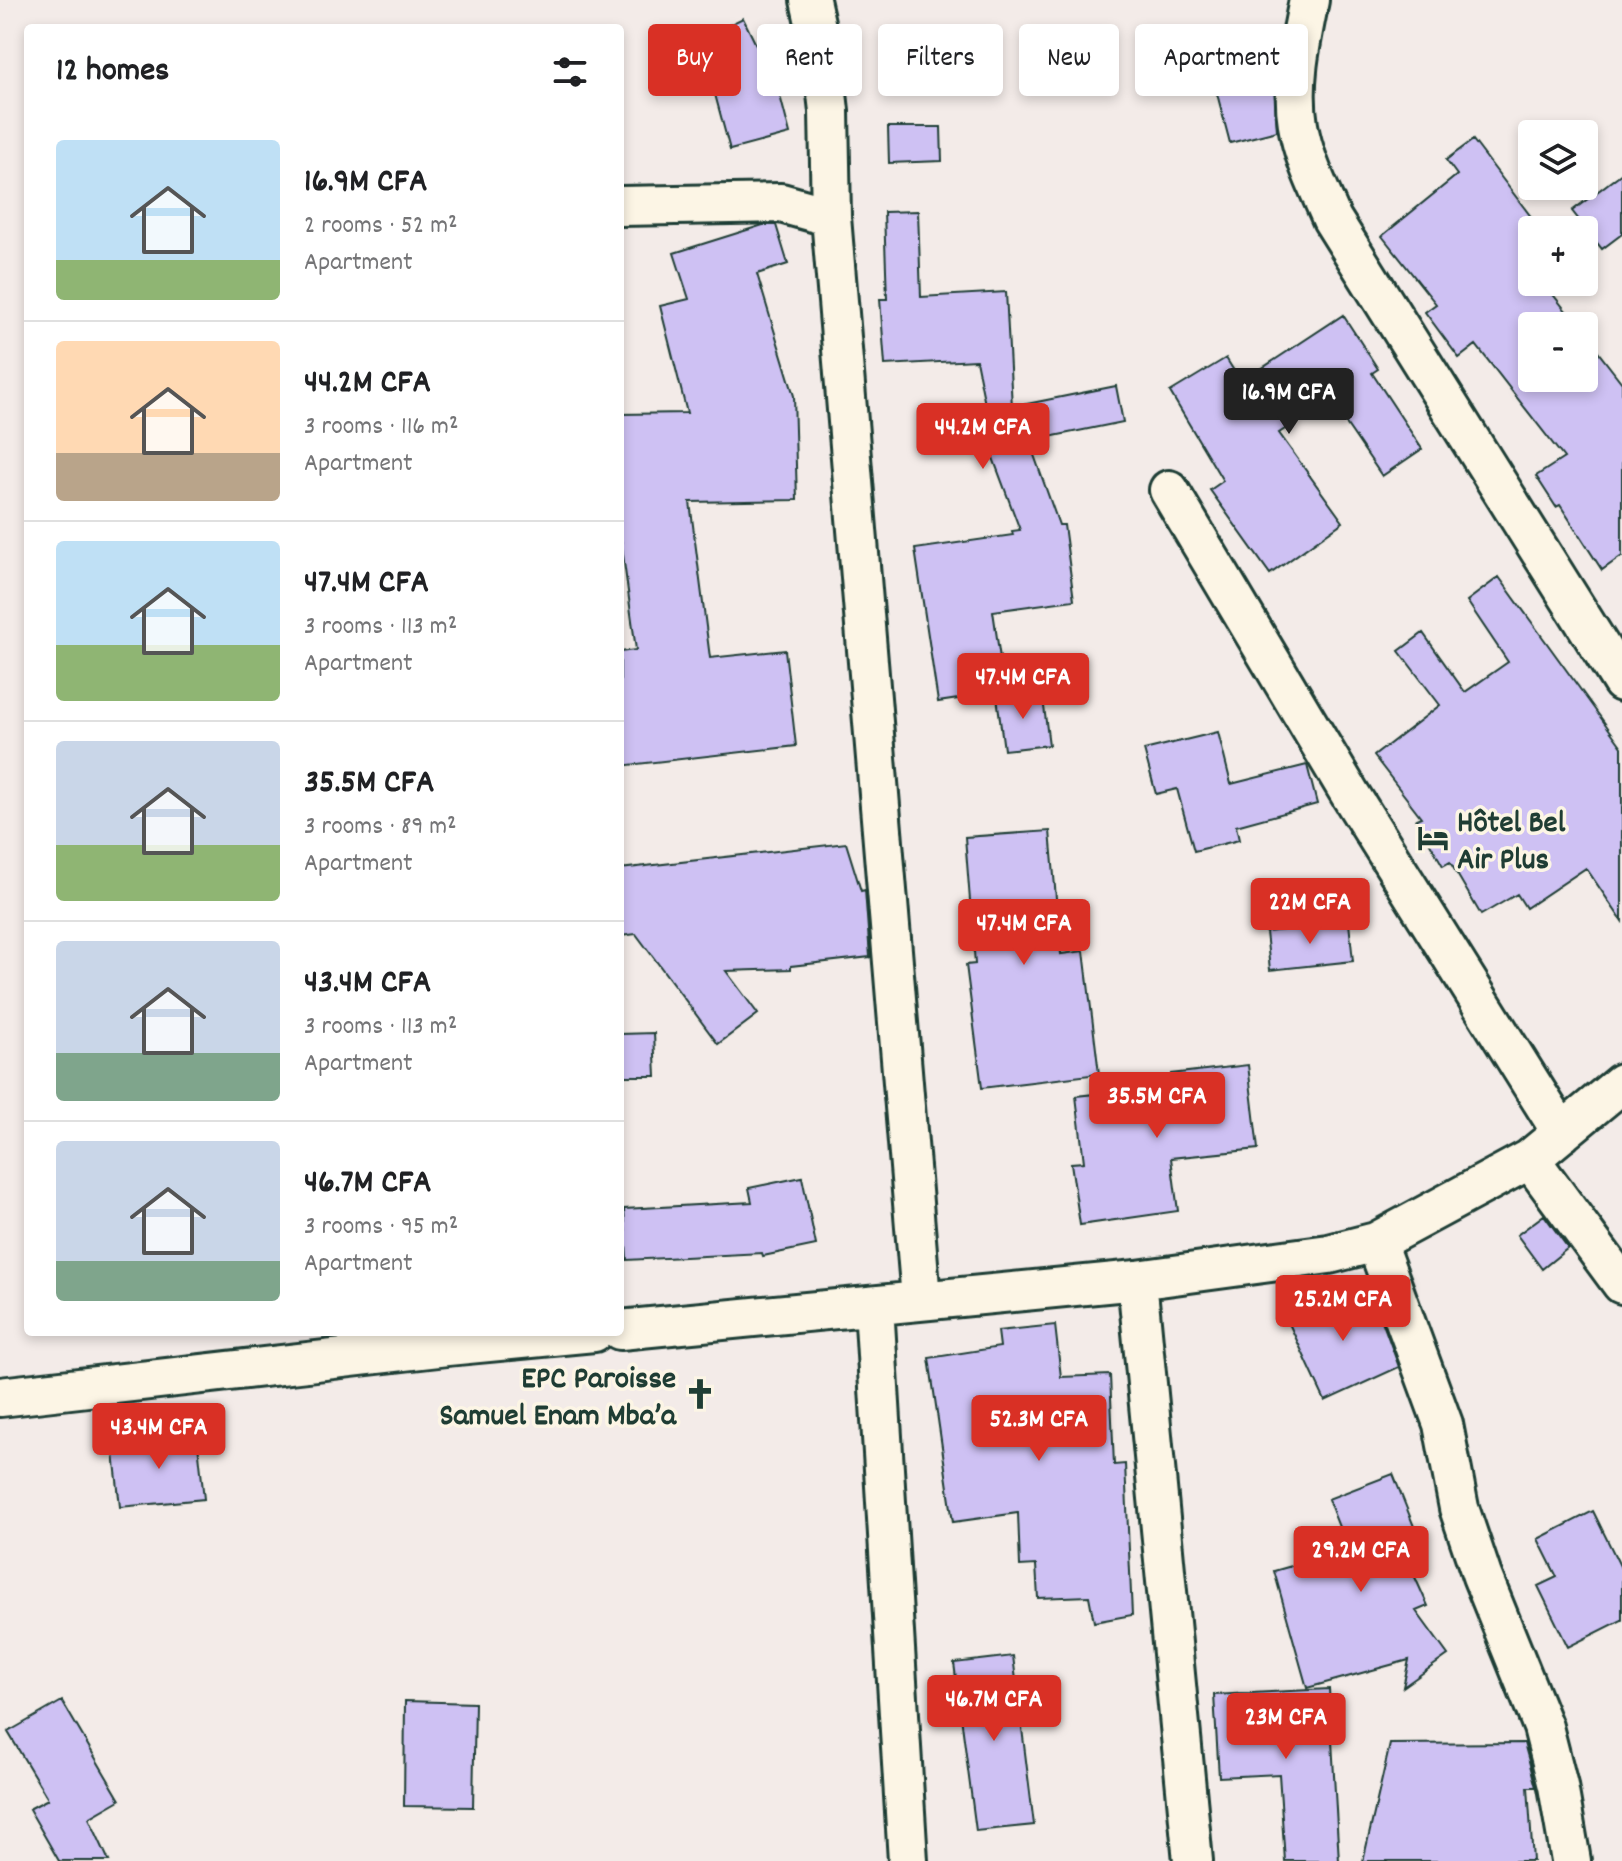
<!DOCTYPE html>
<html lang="en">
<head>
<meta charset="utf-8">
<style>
	:root { --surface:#fff; --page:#f2f2f2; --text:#202124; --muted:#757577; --line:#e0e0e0; --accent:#d93025 }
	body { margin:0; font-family:Dekko,sans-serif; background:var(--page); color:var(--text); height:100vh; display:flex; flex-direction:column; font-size:30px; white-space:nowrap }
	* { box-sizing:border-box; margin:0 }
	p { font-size:26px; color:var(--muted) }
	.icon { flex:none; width:44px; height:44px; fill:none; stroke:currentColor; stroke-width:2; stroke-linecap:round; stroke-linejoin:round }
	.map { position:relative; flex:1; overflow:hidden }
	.sheet { position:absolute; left:24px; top:24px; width:600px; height:1312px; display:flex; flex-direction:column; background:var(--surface); border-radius:8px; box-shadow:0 4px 12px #0003 }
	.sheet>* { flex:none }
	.top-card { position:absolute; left:648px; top:24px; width:760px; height:72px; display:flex; gap:16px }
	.buttons { position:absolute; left:1518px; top:120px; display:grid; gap:16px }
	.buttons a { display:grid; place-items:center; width:80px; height:80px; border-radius:8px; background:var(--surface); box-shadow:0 4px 12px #0003; font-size:40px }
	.price { position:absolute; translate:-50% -68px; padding:0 18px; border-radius:8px; background:var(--accent); color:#fff; font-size:26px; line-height:52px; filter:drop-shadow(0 2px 4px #0008) }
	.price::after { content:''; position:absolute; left:50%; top:48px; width:24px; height:18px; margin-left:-12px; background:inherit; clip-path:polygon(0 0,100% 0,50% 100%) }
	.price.current { background:#222; color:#fff }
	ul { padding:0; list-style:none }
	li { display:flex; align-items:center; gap:24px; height:200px; padding:0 32px }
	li+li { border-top:2px solid var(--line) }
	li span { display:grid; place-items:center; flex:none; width:224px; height:160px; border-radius:8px; color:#555 }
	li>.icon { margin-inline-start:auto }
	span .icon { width:96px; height:96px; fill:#fffc; stroke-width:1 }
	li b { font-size:34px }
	h2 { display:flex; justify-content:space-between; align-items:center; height:96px; padding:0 32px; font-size:34px }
	.pill { padding:0 28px; border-radius:8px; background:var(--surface); box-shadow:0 4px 12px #0003; font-size:28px; line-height:72px }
	.pill.current { background:var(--accent); color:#fff }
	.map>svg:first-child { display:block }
	.building { fill:#cec1f3; stroke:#1f3d34; stroke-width:2 }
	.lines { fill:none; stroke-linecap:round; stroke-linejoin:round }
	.minor-casing { stroke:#1f3d34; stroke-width:44 }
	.minor { stroke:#fcf5e5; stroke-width:38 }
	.labels { text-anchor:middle; stroke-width:7; stroke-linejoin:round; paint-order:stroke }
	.poi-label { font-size:32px; font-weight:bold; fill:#1f3d34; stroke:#fcf5e5; text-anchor:start }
</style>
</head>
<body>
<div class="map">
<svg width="1622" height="1861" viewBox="0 0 1622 1861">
	<rect width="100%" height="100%" fill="#f3ebe8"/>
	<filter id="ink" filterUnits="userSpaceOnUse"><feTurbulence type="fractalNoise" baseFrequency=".0125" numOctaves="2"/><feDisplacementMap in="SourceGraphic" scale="16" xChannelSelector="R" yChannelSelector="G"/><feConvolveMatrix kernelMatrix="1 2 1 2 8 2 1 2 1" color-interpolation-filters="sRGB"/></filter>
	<g filter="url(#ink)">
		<path class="building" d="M 743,18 L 763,59 L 770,57 L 790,134 L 730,150 L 709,72 L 731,67 L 714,32 Z
			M 1270,71 L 1274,84 L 1277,131 L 1230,143 L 1215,86 Z
			M 888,127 L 941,127 L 942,161 L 889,163 Z
			M 1473,140 L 1532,218 L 1532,282 L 1543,282 L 1578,326 L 1532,326 L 1532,378 L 1584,378 L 1584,334 L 1622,383 L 1622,556 L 1602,570 L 1560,505 L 1556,507 L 1536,476 L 1564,458 L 1476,345 L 1459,358 L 1425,312 L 1436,304 L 1382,236 L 1457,175 L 1446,160 Z
			M 1622,173 L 1622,234 L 1602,249 L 1572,211 Z
			M 918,211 L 921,297 L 1006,292 L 1012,407 L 1116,386 L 1123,422 L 1029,441 L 1059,525 L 1064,525 L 1074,600 L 993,611 L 1005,692 L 938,702 L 915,549 L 1013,535 L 1012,531 L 1020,530 L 992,455 L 995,454 L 976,360 L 885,365 L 880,299 L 887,299 L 884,212 Z
			M 763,225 L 776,225 L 788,264 L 757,274 L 794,396 L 797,500 L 690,502 L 710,658 L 785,650 L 796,746 L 620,766 L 620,652 L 636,650 L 620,533 L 620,414 L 687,413 L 660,306 L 689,299 L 674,253 Z
			M 1343,315 L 1378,369 L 1372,373 L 1422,449 L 1382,476 L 1330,400 L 1279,433 L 1343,522 L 1270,574 L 1210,490 L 1223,481 L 1170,392 L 1226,358 L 1241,382 Z
			M 1499,577 L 1622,747 L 1622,921 L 1586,868 L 1526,908 L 1517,894 L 1481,915 L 1450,862 L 1443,866 L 1416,819 L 1421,817 L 1374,756 L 1440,705 L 1399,651 L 1423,633 L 1465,692 L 1508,662 L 1467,601 Z
			M 1042,691 L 1049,745 L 1004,750 L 997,697 Z
			M 1218,732 L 1231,784 L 1307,765 L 1317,804 L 1236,826 L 1239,840 L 1194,851 L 1177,789 L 1156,794 L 1144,750 Z
			M 1050,831 L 1061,954 L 1084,951 L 1099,1074 L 982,1088 L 966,965 L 975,964 L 965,837 Z
			M 846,843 L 861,891 L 865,890 L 870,957 L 791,966 L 791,969 L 726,971 L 758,1014 L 718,1044 L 636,934 L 620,936 L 620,869 Z
			M 1349,923 L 1353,961 L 1270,970 L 1266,932 Z
			M 654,1033 L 656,1076 L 620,1076 L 620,1034 Z
			M 1248,1065 L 1258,1149 L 1171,1158 L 1178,1211 L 1080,1225 L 1071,1163 L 1084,1162 L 1076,1096 L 1172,1086 L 1171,1074 Z
			M 802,1177 L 816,1245 L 763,1256 L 762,1253 L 627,1260 L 624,1209 L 752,1202 L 749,1188 Z
			M 1544,1215 L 1568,1248 L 1542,1269 L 1517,1235 Z
			M 1371,1291 L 1399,1367 L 1325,1401 L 1286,1317 L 1342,1292 L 1347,1302 Z
			M 1055,1325 L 1061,1377 L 1110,1375 L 1114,1465 L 1125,1464 L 1132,1615 L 1094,1622 L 1089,1596 L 1038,1598 L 1036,1565 L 1020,1566 L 1018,1513 L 953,1522 L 929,1358 L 1000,1347 L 998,1331 Z
			M 197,1435 L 204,1499 L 120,1507 L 113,1444 Z
			M 1393,1474 L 1419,1539 L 1401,1546 L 1428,1606 L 1416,1611 L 1448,1655 L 1403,1687 L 1409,1660 L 1307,1688 L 1274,1571 L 1348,1550 L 1328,1499 Z
			M 1593,1511 L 1622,1570 L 1622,1620 L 1568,1647 L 1538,1586 L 1557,1577 L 1538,1539 Z
			M 1013,1656 L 1034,1825 L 976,1831 L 954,1663 Z
			M 1329,1689 L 1339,1861 L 1285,1861 L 1279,1774 L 1219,1777 L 1214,1695 Z
			M 62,1701 L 120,1800 L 89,1818 L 109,1861 L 59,1861 L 29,1809 L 48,1799 L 8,1732 Z
			M 405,1701 L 475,1703 L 473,1807 L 404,1806 Z
			M 1524,1743 L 1536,1787 L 1528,1787 L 1533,1861 L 1363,1861 L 1390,1744 Z"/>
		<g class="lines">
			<defs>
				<path id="minor" d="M 810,0 L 823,59 L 829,111 L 831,217 L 921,1299
					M 1309,0 C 1301,41 1291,83 1298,125 C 1303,157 1319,189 1332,219 L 1622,682
					M 620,206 L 781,203 L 831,217
					M 1169,490 L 1350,794 L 1562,1133
					M 1530,1159 L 1622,1284
					M 1376,1242 L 1443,1424 L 1459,1508 L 1482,1576 L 1543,1727 L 1558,1786 L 1571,1861
					M 1137,1280 L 1193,1861
					M 874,1306 L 908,1861
					M 620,1330 L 1137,1280 L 1329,1254 L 1376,1242 L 1530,1159 L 1622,1083
					M 0,1397 L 447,1346 L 594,1332"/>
			</defs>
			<use href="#minor" class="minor-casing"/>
			<use href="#minor" class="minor"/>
		</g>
	</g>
	<defs>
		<symbol id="hotel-bare" viewBox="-9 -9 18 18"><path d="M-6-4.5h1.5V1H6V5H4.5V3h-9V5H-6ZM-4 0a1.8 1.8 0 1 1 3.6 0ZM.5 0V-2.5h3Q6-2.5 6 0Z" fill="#1f3d34" stroke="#fcf5e5" stroke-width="2.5" paint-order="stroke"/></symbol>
		<symbol id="church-bare" viewBox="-9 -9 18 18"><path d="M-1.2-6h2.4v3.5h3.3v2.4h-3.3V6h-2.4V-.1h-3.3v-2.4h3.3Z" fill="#1f3d34" stroke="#fcf5e5" stroke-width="2.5" paint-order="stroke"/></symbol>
	</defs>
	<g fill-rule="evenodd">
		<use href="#hotel-bare" x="1411" y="816" width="44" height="44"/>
		<use href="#church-bare" x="678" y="1372" width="44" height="44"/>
	</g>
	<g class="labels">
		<g class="poi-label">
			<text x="1457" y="831">Hôtel Bel<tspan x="1457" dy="37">Air Plus</tspan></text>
			<text x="676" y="1387" text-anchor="end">EPC Paroisse<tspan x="676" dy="37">Samuel Enam Mba’a</tspan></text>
		</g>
	</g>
</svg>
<div class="buttons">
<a><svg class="icon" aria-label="layers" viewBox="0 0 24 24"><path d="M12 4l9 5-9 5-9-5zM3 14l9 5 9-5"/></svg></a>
<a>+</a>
<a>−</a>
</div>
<b class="price current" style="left:1289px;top:436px">16.9M CFA</b>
<b class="price" style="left:983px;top:471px">44.2M CFA</b>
<b class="price" style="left:1023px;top:721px">47.4M CFA</b>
<b class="price" style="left:1310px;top:946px">22M CFA</b>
<b class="price" style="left:1024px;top:967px">47.4M CFA</b>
<b class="price" style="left:1157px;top:1140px">35.5M CFA</b>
<b class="price" style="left:1343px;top:1343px">25.2M CFA</b>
<b class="price" style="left:1039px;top:1463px">52.3M CFA</b>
<b class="price" style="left:159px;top:1471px">43.4M CFA</b>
<b class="price" style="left:1361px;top:1594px">29.2M CFA</b>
<b class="price" style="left:994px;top:1743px">46.7M CFA</b>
<b class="price" style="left:1286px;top:1761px">23M CFA</b>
<div class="top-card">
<a class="pill current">Buy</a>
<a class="pill">Rent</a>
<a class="pill">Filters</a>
<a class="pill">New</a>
<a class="pill">Apartment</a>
</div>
<section class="sheet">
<h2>12 homes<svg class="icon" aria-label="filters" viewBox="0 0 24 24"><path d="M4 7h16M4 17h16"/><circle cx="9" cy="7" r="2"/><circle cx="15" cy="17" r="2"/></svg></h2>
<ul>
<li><span style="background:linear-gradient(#bfe0f5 75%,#8fb573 0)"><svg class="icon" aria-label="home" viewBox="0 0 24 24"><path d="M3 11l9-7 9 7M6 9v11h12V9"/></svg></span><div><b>16.9M CFA</b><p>2 rooms · 52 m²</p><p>Apartment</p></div></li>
<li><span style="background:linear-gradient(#ffd9b3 70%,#b9a48a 0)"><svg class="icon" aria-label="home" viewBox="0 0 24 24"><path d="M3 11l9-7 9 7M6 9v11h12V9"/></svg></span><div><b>44.2M CFA</b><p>3 rooms · 116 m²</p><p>Apartment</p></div></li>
<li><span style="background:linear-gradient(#bfe0f5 65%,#8fb573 0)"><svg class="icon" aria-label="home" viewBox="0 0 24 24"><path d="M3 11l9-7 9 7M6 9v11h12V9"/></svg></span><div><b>47.4M CFA</b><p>3 rooms · 113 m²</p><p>Apartment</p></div></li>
<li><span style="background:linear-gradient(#c9d6e8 65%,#8fb573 0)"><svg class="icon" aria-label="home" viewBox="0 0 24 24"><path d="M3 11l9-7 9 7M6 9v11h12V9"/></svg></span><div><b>35.5M CFA</b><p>3 rooms · 89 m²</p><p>Apartment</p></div></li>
<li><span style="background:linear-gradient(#c9d6e8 70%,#7fa58c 0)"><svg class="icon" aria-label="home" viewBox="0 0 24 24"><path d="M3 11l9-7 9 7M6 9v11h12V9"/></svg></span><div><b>43.4M CFA</b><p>3 rooms · 113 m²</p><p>Apartment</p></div></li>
<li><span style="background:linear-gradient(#c9d6e8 75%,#7fa58c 0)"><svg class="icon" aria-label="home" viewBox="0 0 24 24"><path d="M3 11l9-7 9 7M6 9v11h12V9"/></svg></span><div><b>46.7M CFA</b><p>3 rooms · 95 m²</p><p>Apartment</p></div></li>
</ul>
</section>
</div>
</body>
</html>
